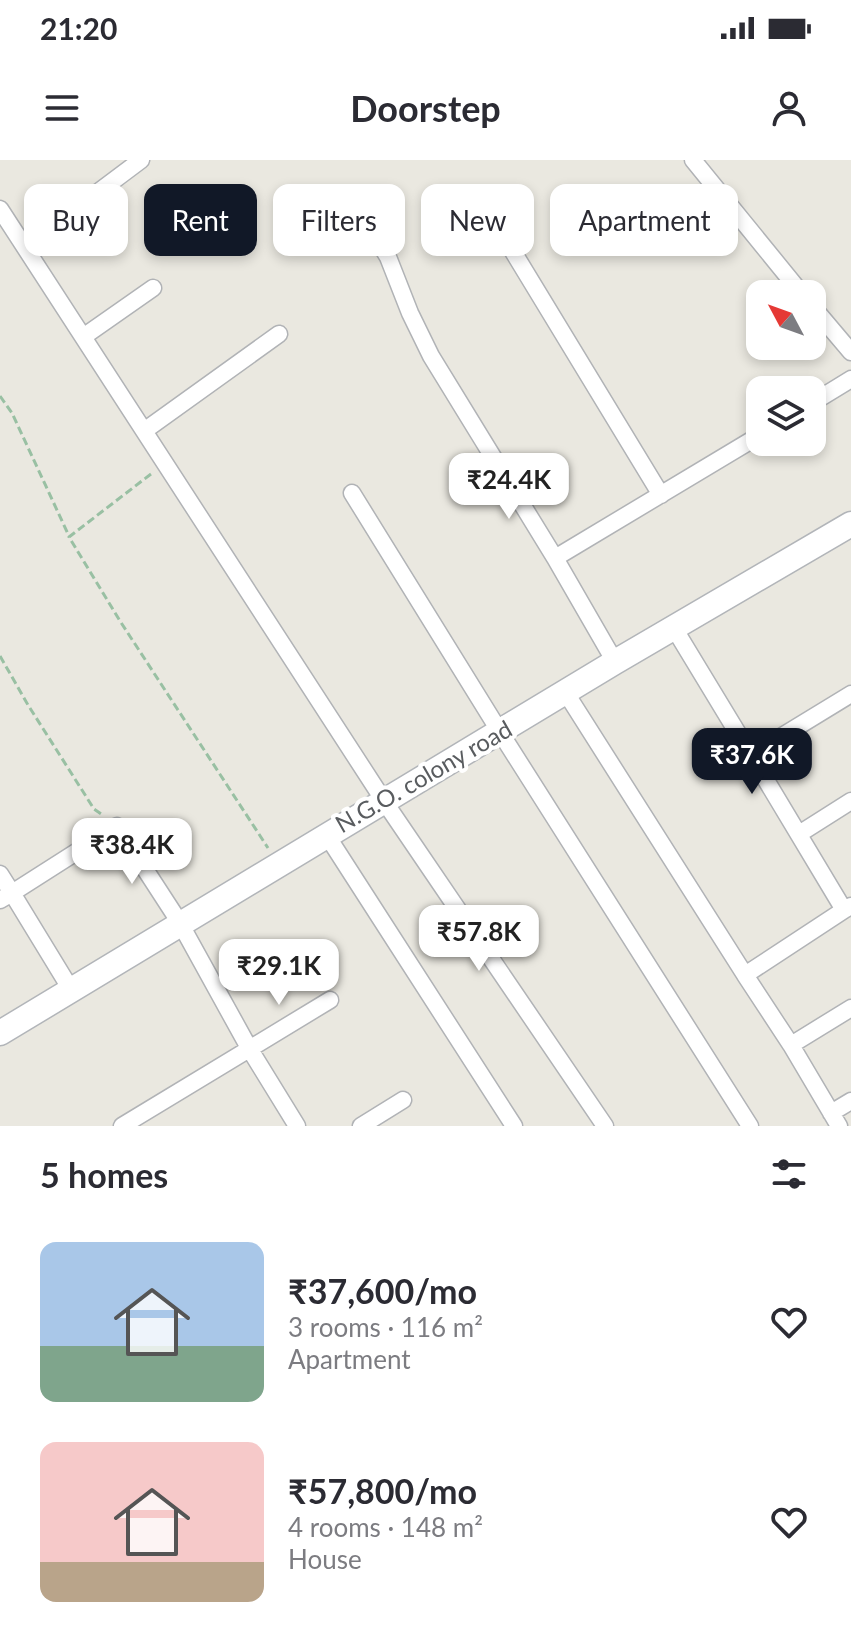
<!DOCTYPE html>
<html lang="en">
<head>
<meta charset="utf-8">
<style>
	:root { --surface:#fff; --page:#f2f2f3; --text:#2b2b33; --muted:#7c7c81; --accent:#111827 }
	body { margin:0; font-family:Lato,sans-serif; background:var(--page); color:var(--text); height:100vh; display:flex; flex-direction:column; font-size:30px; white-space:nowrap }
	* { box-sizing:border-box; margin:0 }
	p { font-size:26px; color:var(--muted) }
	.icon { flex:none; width:44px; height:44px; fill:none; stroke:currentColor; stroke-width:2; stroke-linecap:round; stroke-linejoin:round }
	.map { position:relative; height:966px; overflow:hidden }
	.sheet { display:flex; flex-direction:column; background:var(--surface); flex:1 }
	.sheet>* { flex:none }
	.top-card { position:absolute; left:24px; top:24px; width:804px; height:72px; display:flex; gap:16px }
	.needle { width:52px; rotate:311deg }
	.fabs { position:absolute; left:746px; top:120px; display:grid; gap:16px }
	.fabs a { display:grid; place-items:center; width:80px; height:80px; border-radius:16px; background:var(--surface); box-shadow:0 4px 12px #0003; font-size:40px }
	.price { position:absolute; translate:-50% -68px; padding:0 18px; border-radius:16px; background:#fff; color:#222; font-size:26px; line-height:52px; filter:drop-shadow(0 2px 4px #0008) }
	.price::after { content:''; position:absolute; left:50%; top:48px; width:24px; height:18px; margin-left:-12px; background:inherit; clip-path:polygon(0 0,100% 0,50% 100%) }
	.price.active { background:var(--accent); color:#fff }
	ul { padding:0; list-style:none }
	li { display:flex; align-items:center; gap:24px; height:200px; padding:0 40px }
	li span { display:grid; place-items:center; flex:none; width:224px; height:160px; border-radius:16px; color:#555 }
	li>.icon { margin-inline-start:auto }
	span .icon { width:96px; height:96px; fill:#fffc; stroke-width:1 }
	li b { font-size:34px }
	h2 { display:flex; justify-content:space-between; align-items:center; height:96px; padding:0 40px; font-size:34px }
	.pill { padding:0 28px; border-radius:16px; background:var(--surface); box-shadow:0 4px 12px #0003; font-size:28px; line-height:72px }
	.pill.active { background:var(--accent); color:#fff }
	.status { display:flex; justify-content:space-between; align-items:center; height:56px; padding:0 40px; background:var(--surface); direction:ltr }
	.status svg { height:22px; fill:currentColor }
	header { display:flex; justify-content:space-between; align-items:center; height:104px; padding:0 40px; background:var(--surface); font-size:36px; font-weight:700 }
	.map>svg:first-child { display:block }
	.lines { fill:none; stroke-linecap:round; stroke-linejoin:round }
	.street-casing { stroke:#b1b3b6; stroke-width:19 }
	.secondary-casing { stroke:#b2b5b9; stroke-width:27 }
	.path { stroke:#99c0a3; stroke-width:3; stroke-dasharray:8 4; stroke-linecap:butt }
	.street { stroke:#fff; stroke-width:16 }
	.secondary { stroke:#fff; stroke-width:24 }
	.labels { text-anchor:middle; stroke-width:8; stroke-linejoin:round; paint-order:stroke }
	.street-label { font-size:24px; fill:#595c5f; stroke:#fff }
</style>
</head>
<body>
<div class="status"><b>21:20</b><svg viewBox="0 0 49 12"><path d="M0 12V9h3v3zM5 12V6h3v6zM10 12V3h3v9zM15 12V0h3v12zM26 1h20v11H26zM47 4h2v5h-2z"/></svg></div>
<header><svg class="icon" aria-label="menu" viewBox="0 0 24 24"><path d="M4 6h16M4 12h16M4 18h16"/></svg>Doorstep<svg class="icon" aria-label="person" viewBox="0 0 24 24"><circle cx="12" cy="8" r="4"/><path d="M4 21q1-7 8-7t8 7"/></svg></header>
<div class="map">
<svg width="851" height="966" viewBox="0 0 851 966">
	<rect width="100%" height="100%" fill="#eae8e0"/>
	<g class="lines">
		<defs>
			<path id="street" d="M 693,0 L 802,134
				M 0,49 L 384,641 L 605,966
				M 369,66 L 388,97 L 410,153 L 431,196 L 555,398 L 760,275
				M 503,75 L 661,335
				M 25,87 L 141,0
				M 812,146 L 851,192
				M 83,177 L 153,128
				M 812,243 L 851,219
				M 144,271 L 279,174
				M 352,333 L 500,572 L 750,966
				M 555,398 L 615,502
				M 674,468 L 751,595
				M 566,533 L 745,815
				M 851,534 L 751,595 L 844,750 L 851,746
				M 326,674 L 514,966
				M 799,674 L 851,641
				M 0,714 L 12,733 L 117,666 L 180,763 L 249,888 L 297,966
				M 0,740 L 12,733 L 70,828
				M 844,750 L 745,815 L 791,885 L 851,848
				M 791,885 L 839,966
				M 831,953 L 851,941
				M 122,966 L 330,840
				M 361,966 L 403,940"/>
			<path id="secondary" d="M 0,873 L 615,502 L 851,364"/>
		</defs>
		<use href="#street" class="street-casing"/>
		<use href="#secondary" class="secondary-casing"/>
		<path class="path" d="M 0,236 L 12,253 L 69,376
			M 151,314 L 69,377 L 120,461 L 268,688
			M 0,496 L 28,545 L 94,649 L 104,656"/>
		<use href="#street" class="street"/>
		<use href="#secondary" class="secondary"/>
	</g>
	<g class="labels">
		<g class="street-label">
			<text transform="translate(424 617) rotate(-30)" y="8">N.G.O. colony road</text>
		</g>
	</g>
</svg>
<div class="fabs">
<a><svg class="needle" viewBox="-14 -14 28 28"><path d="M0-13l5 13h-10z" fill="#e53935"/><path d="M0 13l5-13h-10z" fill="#7c7c81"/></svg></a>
<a><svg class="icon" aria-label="layers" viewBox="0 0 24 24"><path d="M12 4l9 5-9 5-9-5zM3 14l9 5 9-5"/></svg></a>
</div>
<b class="price" style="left:509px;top:361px">₹24.4K</b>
<b class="price active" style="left:752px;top:636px">₹37.6K</b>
<b class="price" style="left:132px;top:726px">₹38.4K</b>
<b class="price" style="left:479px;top:813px">₹57.8K</b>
<b class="price" style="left:279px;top:847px">₹29.1K</b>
<div class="top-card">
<a class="pill">Buy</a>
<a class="pill active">Rent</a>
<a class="pill">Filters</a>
<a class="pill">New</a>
<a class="pill">Apartment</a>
</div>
</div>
<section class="sheet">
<h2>5 homes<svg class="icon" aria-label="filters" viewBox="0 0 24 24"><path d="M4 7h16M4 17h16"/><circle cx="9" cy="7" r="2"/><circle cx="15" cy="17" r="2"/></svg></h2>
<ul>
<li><span style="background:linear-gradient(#a9c7e8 65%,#7fa58c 0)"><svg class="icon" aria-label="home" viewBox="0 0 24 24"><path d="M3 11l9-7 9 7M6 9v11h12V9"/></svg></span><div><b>₹37,600/mo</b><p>3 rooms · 116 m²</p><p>Apartment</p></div><svg class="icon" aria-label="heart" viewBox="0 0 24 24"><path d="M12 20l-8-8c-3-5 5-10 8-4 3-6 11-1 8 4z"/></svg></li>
<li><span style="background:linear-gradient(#f6c9c9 75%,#b9a48a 0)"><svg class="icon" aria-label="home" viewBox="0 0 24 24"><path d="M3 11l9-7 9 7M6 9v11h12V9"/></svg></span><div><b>₹57,800/mo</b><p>4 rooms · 148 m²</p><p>House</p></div><svg class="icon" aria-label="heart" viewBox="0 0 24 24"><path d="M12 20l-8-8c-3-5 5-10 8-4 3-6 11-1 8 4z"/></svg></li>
</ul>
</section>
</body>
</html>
